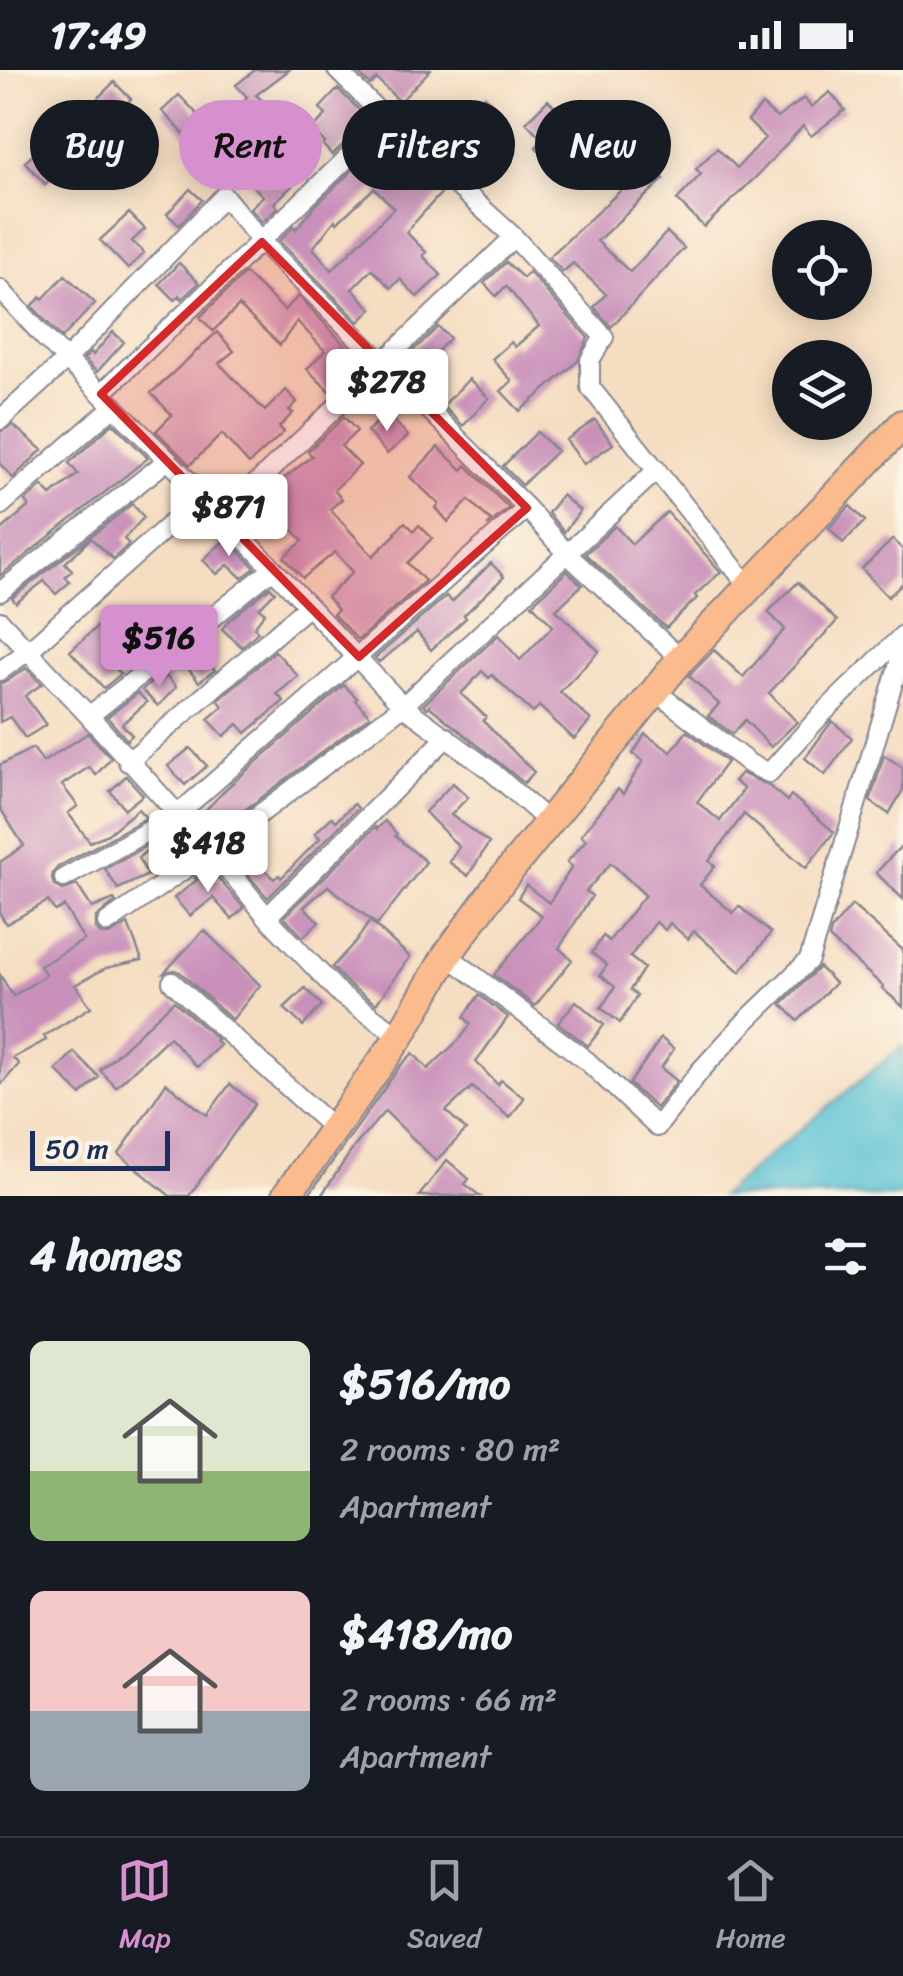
<!DOCTYPE html>
<html lang="en">
<head>
<meta charset="utf-8">
<style>
	:root { --surface:#171b24; --page:#20242c; --text:#f1f3f6; --muted:#9ea1a6; --line:#363941; --accent:#d690ce }
	body { margin:0; font-family:Sriracha,sans-serif; background:var(--page); color:var(--text); height:100vh; display:flex; flex-direction:column; font-size:38px; white-space:nowrap }
	* { box-sizing:border-box; margin:0 }
	p { font-size:32px; color:var(--muted) }
	.icon { flex:none; width:55px; height:55px; fill:none; stroke:currentColor; stroke-width:2; stroke-linecap:round; stroke-linejoin:round }
	.map { position:relative; height:1126px; overflow:hidden }
	.drawer { display:flex; flex-direction:column; background:var(--surface); flex:1 }
	.drawer>* { flex:none }
	.banner { position:absolute; left:30px; top:30px; width:845px; height:90px; display:flex; gap:20px }
	.buttons { position:absolute; left:772px; top:150px; display:grid; gap:20px }
	.buttons a { display:grid; place-items:center; width:100px; height:100px; border-radius:50%; background:var(--surface); box-shadow:0 5px 25px #0003; font-size:50px }
	.scale { position:absolute; left:30px; bottom:25px; width:140px; box-sizing:border-box; padding-left:10px; border:5px solid #1b2f5e; border-top:0; font-size:28px; line-height:35px; white-space:nowrap; color:#1b2f5e; -webkit-text-stroke:8px #fcf5e5; paint-order:stroke }
	.price { position:absolute; translate:-50% -85px; padding:0 22px; border-radius:10px; background:#fff; color:#222; font-size:32px; line-height:65px; filter:drop-shadow(0 2px 5px #0008) }
	.price::after { content:''; position:absolute; left:50%; top:60px; width:30px; height:22px; margin-left:-15px; background:inherit; clip-path:polygon(0 0,100% 0,50% 100%) }
	.price.selected { background:var(--accent); color:#111 }
	ul { padding:0; list-style:none }
	li { display:flex; align-items:center; gap:30px; height:250px; padding:0 30px }
	li span { display:grid; place-items:center; flex:none; width:280px; height:200px; border-radius:15px; color:#555 }
	li>.icon { margin-inline-start:auto }
	span .icon { width:120px; height:120px; fill:#fffc; stroke-width:1 }
	li b { font-size:42px }
	h2 { display:flex; justify-content:space-between; align-items:center; height:120px; padding:0 30px; font-size:42px }
	.chip { padding:0 35px; border-radius:45px; background:var(--surface); box-shadow:0 5px 25px #0003; font-size:35px; line-height:90px }
	.chip.selected { background:var(--accent); color:#111 }
	.status { display:flex; justify-content:space-between; align-items:center; height:70px; padding:0 50px; background:var(--surface); direction:ltr }
	.status svg { height:28px; fill:currentColor }
	.menu { display:flex; justify-content:space-around; align-items:center; height:140px; border-top:2px solid var(--line); background:var(--surface); font-size:28px; color:var(--muted) }
	.menu a { display:grid; justify-items:center; gap:5px }
	.menu .selected { color:var(--accent) }
	.map>svg:first-child { display:block }
	.water { fill:#59c2d5; stroke:#3a789a; stroke-width:2.5 }
	.building { fill:#c990ba; fill-rule:evenodd }
	.lines { fill:none; stroke-linecap:round; stroke-linejoin:round }
	.street-casing { stroke:#888690; stroke-width:22 }
	.primary-casing { stroke:#888690; stroke-width:32 }
	.street { stroke:#fff; stroke-width:18 }
	.primary { stroke:#fbbb8c; stroke-width:28 }
	.marked { fill:#d62828; fill-opacity:0.2; stroke:#d62828; stroke-width:8; stroke-linejoin:round }
</style>
</head>
<body>
<div class="status"><b>17:49</b><svg viewBox="0 0 49 12"><path d="M0 12V9h3v3zM5 12V6h3v6zM10 12V3h3v9zM15 12V0h3v12zM26 1h20v11H26zM47 4h2v5h-2z"/></svg></div>
<div class="map">
<svg width="903" height="1126" viewBox="0 0 903 1126">
	<rect width="100%" height="100%" fill="#fcf5e5"/>
	<filter id="ink" filterUnits="userSpaceOnUse"><feTurbulence type="fractalNoise" baseFrequency=".01" numOctaves="2"/><feDisplacementMap in="SourceGraphic" scale="20" xChannelSelector="R" yChannelSelector="G"/><feConvolveMatrix kernelMatrix="1 2 1 2 8 2 1 2 1" color-interpolation-filters="sRGB"/></filter>
	<filter id="wash" filterUnits="userSpaceOnUse"><feTurbulence type="fractalNoise" baseFrequency=".0048" numOctaves="4" result="noise"/><feDisplacementMap in="SourceGraphic" scale="40" xChannelSelector="R" yChannelSelector="G"/><feGaussianBlur stdDeviation="2.25" result="paint"/><feColorMatrix in="noise" values="0 0 0 0 0 0 0 0 0 0 0 0 0 0 0 0 0 1.4 0 .05"/><feComposite in="paint" operator="in"/></filter>
	<g filter="url(#wash)">
		<rect width="100%" height="100%" fill="#f5ddc1"/>
		<path class="water" d="M 903,976 L 903,1126 L 720,1126 L 895,982 Z"/>
		<g id="blocks">
			<path class="building" d="M 255,0 L 289,0 L 256,25 L 280,46 L 253,79 L 233,61 L 238,55 L 230,47 L 247,27 L 236,15 Z
				M 357,0 L 430,0 L 400,32 L 377,9 L 370,15 L 356,1 Z
				M 114,12 L 131,29 L 94,65 L 99,69 L 89,81 L 85,78 L 45,114 L 25,92 L 61,60 L 71,70 L 98,38 L 93,33 Z
				M 338,19 L 369,50 L 332,85 L 323,75 L 325,73 L 312,59 L 326,45 L 320,38 Z
				M 830,22 L 845,40 L 811,66 L 803,56 L 759,104 L 704,157 L 677,130 L 701,104 L 696,99 L 717,78 L 737,98 L 765,68 L 748,51 L 762,35 L 777,48 L 804,28 L 811,37 Z
				M 179,25 L 201,48 L 185,65 L 162,41 Z
				M 485,26 L 510,54 L 478,82 L 453,54 Z
				M 548,30 L 590,74 L 614,42 L 637,60 L 617,87 L 608,79 L 581,106 L 559,84 L 550,92 L 536,77 L 543,70 L 526,52 Z
				M 366,87 L 388,108 L 406,87 L 443,121 L 406,162 L 426,182 L 423,186 L 441,205 L 417,227 L 400,209 L 391,218 L 372,199 L 352,219 L 372,239 L 359,252 L 279,171 L 294,156 L 296,159 L 314,137 ZM 374,118 L 394,138 L 332,200 L 313,178 L 335,150 L 337,153 Z
				M 249,88 L 268,107 L 276,100 L 292,116 L 274,133 L 278,138 L 262,152 L 250,138 L 263,126 L 237,100 Z
				M 649,94 L 664,109 L 597,171 L 630,202 L 667,162 L 684,178 L 611,257 L 594,237 L 606,224 L 573,193 L 563,202 L 549,187 Z
				M 190,119 L 202,130 L 179,155 L 167,144 Z
				M 129,143 L 145,159 L 132,171 L 144,183 L 128,199 L 100,170 Z
				M 506,192 L 523,208 L 529,202 L 588,268 L 578,291 L 520,341 L 501,321 L 512,311 L 492,289 L 511,272 L 515,277 L 539,256 L 506,216 L 496,226 L 484,213 Z
				M 179,193 L 199,213 L 182,229 L 179,225 L 175,230 L 159,214 Z
				M 245,203 L 284,240 L 299,226 L 359,290 L 329,321 L 307,299 L 325,281 L 297,251 L 280,275 L 239,236 L 213,261 L 200,247 Z
				M 65,205 L 95,233 L 62,268 L 32,236 L 41,227 L 43,229 Z
				M 438,257 L 450,268 L 414,306 L 400,293 Z
				M 113,262 L 124,272 L 97,302 L 84,289 L 91,282 L 93,285 Z
				M 217,262 L 234,281 L 219,293 L 265,341 L 286,320 L 297,332 L 289,340 L 293,343 L 279,357 L 284,362 L 249,394 L 222,364 L 190,395 L 156,361 L 172,345 L 151,323 Z
				M 469,309 L 489,328 L 463,356 L 443,336 Z
				M 387,343 L 408,366 L 387,384 L 367,361 Z
				M 344,347 L 357,361 L 341,376 L 360,395 L 334,420 L 342,429 L 330,439 L 373,486 L 396,464 L 395,463 L 405,452 L 414,461 L 419,455 L 432,468 L 408,493 L 425,511 L 358,570 L 333,544 L 338,540 L 327,527 L 353,502 L 335,482 L 303,508 L 284,487 L 303,471 L 275,440 L 254,461 L 240,446 L 270,417 L 271,419 L 312,386 L 308,381 Z
				M 595,350 L 613,374 L 584,394 L 566,370 Z
				M 113,353 L 148,388 L 0,506 L 0,461 L 29,436 L 25,431 L 42,416 L 51,425 L 78,404 L 69,393 Z
				M 13,355 L 42,380 L 13,408 L 0,394 L 0,362 Z
				M 537,362 L 557,381 L 522,415 L 503,396 Z
				M 438,377 L 462,400 L 466,395 L 509,438 L 487,456 L 492,452 L 469,430 L 448,452 L 436,438 L 439,434 L 410,407 Z
				M 562,425 L 580,441 L 564,462 L 548,443 Z
				M 132,434 L 144,447 L 124,469 L 129,474 L 113,489 L 91,468 L 65,493 L 72,500 L 65,507 L 70,512 L 56,524 L 44,511 L 16,533 L 12,528 Z
				M 850,436 L 865,451 L 843,473 L 829,458 Z
				M 667,442 L 721,502 L 695,525 L 697,528 L 666,558 L 585,484 L 615,456 L 632,474 Z
				M 227,468 L 255,498 L 242,508 L 228,495 L 217,504 L 203,490 Z
				M 893,469 L 903,480 L 903,513 L 888,527 L 862,499 Z
				M 491,493 L 504,507 L 464,545 L 466,548 L 431,580 L 417,562 L 379,592 L 375,588 L 446,526 L 452,532 Z
				M 567,501 L 582,515 L 556,540 L 599,581 L 560,622 L 591,650 L 574,669 L 539,636 L 533,643 L 492,605 L 489,608 L 482,601 L 461,624 L 486,647 L 483,651 L 534,702 L 524,713 L 429,636 L 427,638 L 423,635 L 498,565 L 520,590 L 553,556 L 532,534 Z
				M 798,512 L 837,551 L 769,623 L 797,652 L 771,677 L 745,650 L 732,664 L 708,646 L 719,634 L 689,606 L 714,580 L 743,607 L 785,559 L 768,542 Z
				M 270,517 L 275,522 L 259,538 L 265,543 L 254,557 L 258,562 L 242,577 L 222,559 L 228,551 Z
				M 109,546 L 129,567 L 106,588 L 121,604 L 104,618 L 70,581 Z
				M 194,578 L 215,600 L 199,612 L 180,589 Z
				M 275,581 L 298,606 L 277,624 L 284,631 L 246,663 L 238,654 L 224,666 L 208,649 L 223,636 L 218,630 Z
				M 26,598 L 42,614 L 25,626 L 46,655 L 25,668 L 10,647 L 0,652 L 0,613 L 7,611 Z
				M 166,606 L 176,617 L 158,636 L 142,620 L 154,610 L 157,614 Z
				M 344,615 L 357,628 L 355,630 L 370,646 L 225,755 L 222,751 L 211,762 L 198,748 L 228,717 Z
				M 138,623 L 147,632 L 122,654 L 132,665 L 127,670 L 107,647 Z
				M 832,651 L 852,668 L 825,705 L 805,688 Z
				M 687,661 L 727,692 L 697,732 L 720,751 L 744,719 L 734,711 L 741,703 L 768,715 L 787,731 L 791,725 L 834,762 L 806,798 L 744,744 L 709,791 L 715,796 L 700,815 L 733,843 L 739,836 L 771,863 L 740,902 L 694,861 L 688,869 L 670,853 L 665,860 L 656,852 L 630,887 L 644,898 L 630,920 L 637,926 L 620,953 L 601,938 L 615,917 L 600,905 L 607,895 L 592,883 L 603,866 L 609,871 L 645,825 L 611,793 L 586,821 L 592,826 L 559,878 L 572,890 L 535,936 L 494,905 L 542,846 L 518,828 L 526,815 L 549,833 L 572,797 L 567,792 L 586,770 L 581,765 L 618,719 L 623,724 L 643,691 L 633,684 L 645,664 L 671,682 Z
				M 88,663 L 111,688 L 96,705 L 89,697 L 62,715 L 78,736 L 68,743 L 90,772 L 108,764 L 138,739 L 146,748 L 58,797 L 53,803 L 52,809 L 54,815 L 63,820 L 77,815 L 92,838 L 114,829 L 116,832 L 96,847 L 96,859 L 101,864 L 109,865 L 128,854 L 142,890 L 106,898 L 75,915 L 91,937 L 44,966 L 46,970 L 13,988 L 19,994 L 0,1016 L 0,905 L 13,926 L 46,905 L 40,896 L 84,870 L 64,836 L 55,841 L 48,831 L 6,854 L 0,844 L 0,792 L 24,776 L 0,738 L 0,695 L 33,678 L 43,692 Z
				M 190,678 L 207,696 L 185,715 L 168,696 Z
				M 884,685 L 903,698 L 903,720 L 889,744 L 870,731 Z
				M 126,706 L 143,725 L 125,739 L 110,721 Z
				M 453,713 L 468,727 L 451,745 L 489,773 L 468,806 L 449,792 L 459,777 L 425,742 Z
				M 354,734 L 358,738 L 268,828 L 236,791 L 248,781 L 274,809 L 279,805 L 281,808 L 320,768 L 315,763 L 332,747 L 336,751 Z
				M 385,751 L 397,764 L 395,766 L 426,792 L 377,855 L 328,816 L 304,837 L 319,852 L 303,867 L 284,847 L 375,757 L 377,759 Z
				M 162,767 L 138,788 L 148,805 L 118,819 L 105,799 Z
				M 903,774 L 903,829 L 876,803 Z
				M 209,798 L 244,838 L 232,849 L 213,828 L 190,846 L 174,828 L 197,810 L 195,808 Z
				M 852,835 L 903,880 L 903,937 L 882,918 L 883,916 L 829,868 L 831,860 Z
				M 370,851 L 410,887 L 376,934 L 349,915 L 332,897 L 357,870 Z
				M 204,860 L 260,915 L 232,950 L 180,902 L 174,900 L 164,903 Z
				M 819,897 L 835,913 L 798,951 L 781,934 Z
				M 305,918 L 322,935 L 303,956 L 284,938 Z
				M 479,925 L 508,947 L 476,992 L 498,1015 L 501,1010 L 524,1028 L 510,1048 L 472,1017 L 446,1041 L 466,1060 L 436,1091 L 385,1041 L 354,1077 L 321,1126 L 308,1126 L 401,995 L 413,983 L 428,999 L 460,969 L 471,954 L 464,947 Z
				M 174,931 L 217,969 L 215,971 L 220,975 L 197,997 L 169,967 L 116,1017 L 100,1000 Z
				M 576,931 L 604,955 L 588,976 L 558,953 Z
				M 661,968 L 674,979 L 661,998 L 677,1011 L 656,1038 L 629,1014 Z
				M 74,982 L 99,1007 L 81,1025 L 56,1000 Z
				M 166,1013 L 207,1045 L 230,1014 L 255,1034 L 189,1126 L 170,1126 L 119,1084 Z
				M 447,1090 L 469,1109 L 465,1114 L 480,1126 L 419,1126 Z"/>
		</g>
	</g>
	<g filter="url(#ink)">
		<use href="#blocks" fill-opacity="0" stroke="#888690" stroke-width="2.5"/>
		<g class="lines">
			<defs>
				<path id="street" d="M 337,0 L 413,76 L 514,167 L 604,267 L 590,290 L 590,317 L 750,518
					M 0,219 L 44,267 L 203,425 L 403,636 L 490,700 L 549,752
					M 101,324 L 387,50
					M 0,350 L 67,289 L 224,126 L 262,172 L 527,438 L 566,483 L 681,589
					M 0,436 L 114,336
					M 221,447 L 514,167
					M 0,522 L 168,390
					M 0,551 L 89,646 L 237,810 L 267,847 L 341,925 L 400,966
					M 0,601 L 28,581 L 203,425
					M 655,621 L 750,694 L 769,703 L 820,646 L 903,565
					M 89,646 L 273,499
					M 128,692 L 308,536
					M 64,808 L 178,744 L 527,438
					M 267,847 L 447,667
					M 107,853 L 211,781 L 403,636 L 657,400
					M 447,885 L 587,991 L 657,1057 L 700,1001 L 745,952 L 809,890 L 903,580
					M 172,912 L 333,1058"/>
				<path id="primary" d="M 286,1126 L 400,966 L 447,885 L 501,811 L 681,589 L 903,354"/>
			</defs>
			<use href="#street" class="street-casing"/>
			<use href="#primary" class="primary-casing"/>
			<use href="#street" class="street"/>
			<use href="#primary" class="primary"/>
		</g>
	</g>
	<path class="marked" d="M 262,172 L 527,438 L 359,587 L 101,324 Z"/>
</svg>
<div class="buttons">
<a><svg class="icon" aria-label="locate" viewBox="0 0 24 24"><circle cx="12" cy="12" r="6"/><path d="M12 2v4M12 18v4M2 12h4M18 12h4"/></svg></a>
<a><svg class="icon" aria-label="layers" viewBox="0 0 24 24"><path d="M12 4l9 5-9 5-9-5zM3 14l9 5 9-5"/></svg></a>
</div>
<div class="scale">50 m</div>
<b class="price" style="left:387px;top:364px">$278</b>
<b class="price" style="left:229px;top:489px">$871</b>
<b class="price selected" style="left:159px;top:620px">$516</b>
<b class="price" style="left:208px;top:825px">$418</b>
<div class="banner">
<a class="chip">Buy</a>
<a class="chip selected">Rent</a>
<a class="chip">Filters</a>
<a class="chip">New</a>
</div>
</div>
<section class="drawer">
<h2>4 homes<svg class="icon" aria-label="filters" viewBox="0 0 24 24"><path d="M4 7h16M4 17h16"/><circle cx="9" cy="7" r="2"/><circle cx="15" cy="17" r="2"/></svg></h2>
<ul>
<li><span style="background:linear-gradient(#dfe7d0 65%,#8fb573 0)"><svg class="icon" aria-label="home" viewBox="0 0 24 24"><path d="M3 11l9-7 9 7M6 9v11h12V9"/></svg></span><div><b>$516/mo</b><p>2 rooms · 80 m²</p><p>Apartment</p></div></li>
<li><span style="background:linear-gradient(#f6c9c9 60%,#9aa5b1 0)"><svg class="icon" aria-label="home" viewBox="0 0 24 24"><path d="M3 11l9-7 9 7M6 9v11h12V9"/></svg></span><div><b>$418/mo</b><p>2 rooms · 66 m²</p><p>Apartment</p></div></li>
</ul>
</section>
<nav class="menu">
<a class="selected"><svg class="icon" aria-label="map" viewBox="0 0 24 24"><path d="M3 6l6-2 6 2 6-2v14l-6 2-6-2-6 2zM9 4v14M15 6v14"/></svg>Map</a>
<a><svg class="icon" aria-label="saved" viewBox="0 0 24 24"><path d="M7 4h10v16l-5-4-5 4z"/></svg>Saved</a>
<a><svg class="icon" aria-label="home" viewBox="0 0 24 24"><path d="M3 11l9-7 9 7M6 9v11h12V9"/></svg>Home</a>
</nav>
</body>
</html>
